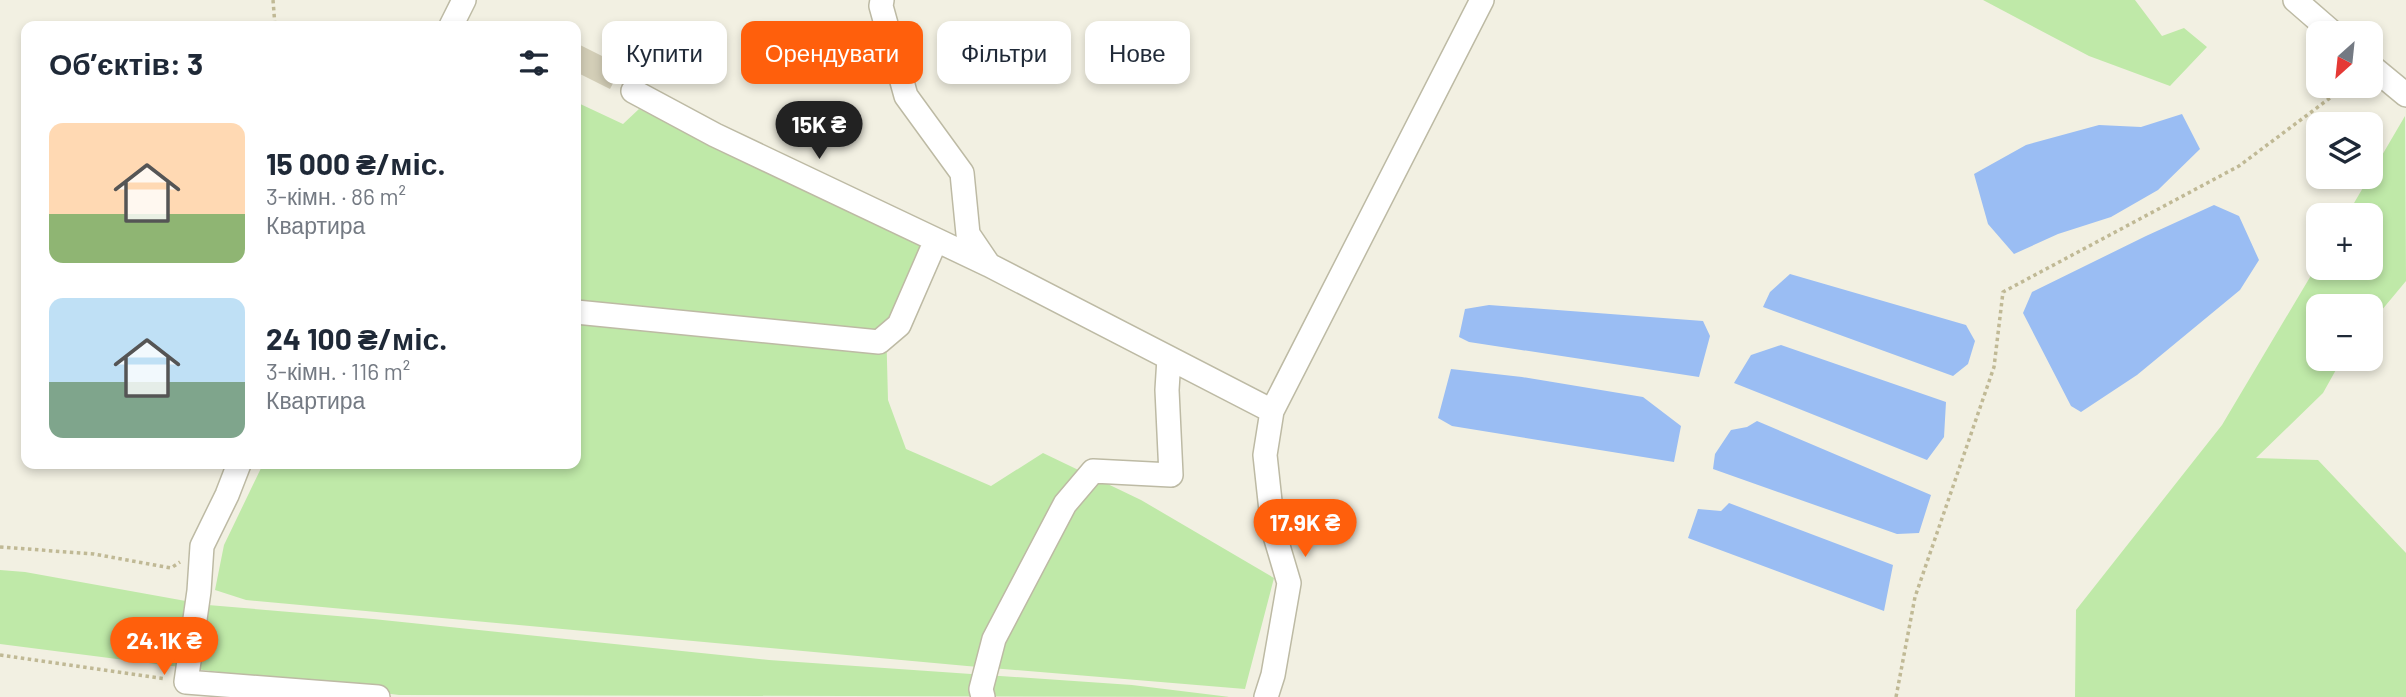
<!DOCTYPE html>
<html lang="uk">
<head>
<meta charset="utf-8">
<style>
	:root { --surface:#fff; --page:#f2f2f3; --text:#1f2937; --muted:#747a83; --accent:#ff5f0c }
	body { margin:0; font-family:Barlow,sans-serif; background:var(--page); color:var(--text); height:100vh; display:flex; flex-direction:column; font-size:26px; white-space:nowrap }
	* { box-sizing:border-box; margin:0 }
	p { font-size:23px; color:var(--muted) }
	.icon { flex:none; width:38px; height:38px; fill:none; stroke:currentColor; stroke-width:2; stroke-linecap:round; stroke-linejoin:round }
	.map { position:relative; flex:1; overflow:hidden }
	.side { position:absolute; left:21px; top:21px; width:560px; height:448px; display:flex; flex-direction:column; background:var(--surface); border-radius:14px; box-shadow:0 4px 10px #0003 }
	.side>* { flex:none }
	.top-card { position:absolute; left:602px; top:21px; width:665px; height:63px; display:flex; gap:14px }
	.needle { width:46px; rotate:207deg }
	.buttons { position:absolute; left:2306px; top:21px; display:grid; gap:14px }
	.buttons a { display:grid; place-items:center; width:77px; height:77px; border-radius:14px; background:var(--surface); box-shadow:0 4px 10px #0003; font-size:35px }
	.price { position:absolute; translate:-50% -60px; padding:0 16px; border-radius:24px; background:var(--accent); color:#fff; font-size:23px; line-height:46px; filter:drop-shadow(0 2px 4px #0008) }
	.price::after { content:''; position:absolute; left:50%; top:42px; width:21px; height:16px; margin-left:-10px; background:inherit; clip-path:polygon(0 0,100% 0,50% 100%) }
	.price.active { background:#222; color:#fff }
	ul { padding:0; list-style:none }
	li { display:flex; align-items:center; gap:21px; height:175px; padding:0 28px }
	li span { display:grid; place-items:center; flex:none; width:196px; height:140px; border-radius:14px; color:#555 }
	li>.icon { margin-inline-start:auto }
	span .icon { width:84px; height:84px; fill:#fffc; stroke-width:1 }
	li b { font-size:30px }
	h2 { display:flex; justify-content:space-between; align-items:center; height:84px; padding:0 28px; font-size:30px }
	.pill { padding:0 24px; border-radius:14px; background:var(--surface); box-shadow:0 4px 10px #0003; font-size:24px; line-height:63px }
	.pill.active { background:var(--accent); color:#fff }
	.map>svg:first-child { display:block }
	.green { fill:#bfe9a8 }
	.water { fill:#9abdf3 }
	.building { fill:#d3ceb7 }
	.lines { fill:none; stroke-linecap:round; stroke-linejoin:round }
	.minor-casing { stroke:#bdbaa4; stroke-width:26 }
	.path { stroke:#c0b995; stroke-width:3.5; stroke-dasharray:3.5 3.5; stroke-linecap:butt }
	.minor { stroke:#fff; stroke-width:23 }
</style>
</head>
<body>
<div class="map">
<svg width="2406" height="697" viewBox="0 0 2406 697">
	<rect width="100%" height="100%" fill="#f2f0e2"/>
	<path class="green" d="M 1983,0 L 2135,0 L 2162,36 L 2184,28 L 2207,47 L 2170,86 L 2089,56 Z
		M 576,102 L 623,124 L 639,109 L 925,244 L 886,323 L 888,400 L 906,449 L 991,486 L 1043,453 L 1141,500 L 1274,578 L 1245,689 L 967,666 L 246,600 L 215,590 L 224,545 L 263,464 L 576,464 Z
		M 2405,116 L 2406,281 L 2371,323 L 2371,306 L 2319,306 L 2319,359 L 2342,359 L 2323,393 L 2256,458 L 2318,460 L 2406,553 L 2406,697 L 2075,697 L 2076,610 L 2222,425 L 2319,262 L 2319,268 L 2371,268 L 2371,215 L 2347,215 Z
		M 0,570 L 25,572 L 208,605 L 373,619 L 769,660 L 1132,685 L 1230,697 L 399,695 L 0,644 Z"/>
	<path class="water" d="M 2182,114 L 2200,149 L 2158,190 L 2111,217 L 2058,234 L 2014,254 L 1988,224 L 1974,174 L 2026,145 L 2099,125 L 2141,127 Z
		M 2214,205 L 2239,216 L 2259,260 L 2240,290 L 2137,375 L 2081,412 L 2071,406 L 2023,313 L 2032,292 L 2146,236 Z
		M 1790,274 L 1966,325 L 1975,341 L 1968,364 L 1953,376 L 1763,307 L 1770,292 Z
		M 1489,305 L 1703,321 L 1710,336 L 1699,377 L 1469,342 L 1459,337 L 1465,309 Z
		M 1781,345 L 1946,402 L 1944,437 L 1927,460 L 1734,383 L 1751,355 Z
		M 1451,369 L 1522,377 L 1643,397 L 1681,426 L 1674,462 L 1452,426 L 1438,418 Z
		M 1757,421 L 1931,495 L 1919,533 L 1897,534 L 1713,469 L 1715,454 L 1731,430 L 1747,427 Z
		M 1729,503 L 1893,565 L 1884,611 L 1688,538 L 1698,509 L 1721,511 Z"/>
	<path class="building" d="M 576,43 L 622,66 L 610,89 L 576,72 Z"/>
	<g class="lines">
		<defs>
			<path id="minor" d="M 882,0 L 881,6 L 906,96 L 962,173 L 968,234 L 989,265 L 1272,411 L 1482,0
				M 2295,0 L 2333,33
				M 451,26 L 464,0
				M 2371,66 L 2406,95
				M 633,91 L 715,135 L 989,265
				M 576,312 L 879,342 L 899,325 L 936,240
				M 239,464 L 227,495 L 202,546 L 199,591 L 186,682 L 378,697
				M 983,697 L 981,689 L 994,639 L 1065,504 L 1093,471 L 1171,475 L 1167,390 L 1169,358
				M 1266,697 L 1273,675 L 1289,583 L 1273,529 L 1265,455 L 1272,411"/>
		</defs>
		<use href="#minor" class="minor-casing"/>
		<path class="path" d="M 273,0 L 275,26
			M 0,547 L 94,554 L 171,568 L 180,562
			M 0,655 L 166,679
			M 1896,697 L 1915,597 L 1994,367 L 2003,292 L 2239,166 L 2346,86"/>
		<use href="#minor" class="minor"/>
	</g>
</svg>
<div class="buttons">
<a><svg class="needle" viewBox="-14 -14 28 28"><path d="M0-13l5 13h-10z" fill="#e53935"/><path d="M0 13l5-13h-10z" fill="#747a83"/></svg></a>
<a><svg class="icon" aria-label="layers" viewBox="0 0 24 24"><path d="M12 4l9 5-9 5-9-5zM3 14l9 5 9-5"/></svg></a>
<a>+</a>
<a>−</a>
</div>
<b class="price active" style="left:819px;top:161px">15K ₴</b>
<b class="price" style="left:1305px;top:559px">17.9K ₴</b>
<b class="price" style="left:164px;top:677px">24.1K ₴</b>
<div class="top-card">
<a class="pill">Купити</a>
<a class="pill active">Орендувати</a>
<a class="pill">Фільтри</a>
<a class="pill">Нове</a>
</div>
<section class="side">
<h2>Об’єктів: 3<svg class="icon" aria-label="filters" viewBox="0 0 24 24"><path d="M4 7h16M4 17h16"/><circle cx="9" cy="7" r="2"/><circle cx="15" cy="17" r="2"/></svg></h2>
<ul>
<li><span style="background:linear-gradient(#ffd9b3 65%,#8fb573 0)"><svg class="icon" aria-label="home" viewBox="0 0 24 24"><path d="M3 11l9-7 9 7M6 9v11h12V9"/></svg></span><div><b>15 000 ₴/міс.</b><p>3-кімн. · 86 m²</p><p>Квартира</p></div></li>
<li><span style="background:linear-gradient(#bfe0f5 60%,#7fa58c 0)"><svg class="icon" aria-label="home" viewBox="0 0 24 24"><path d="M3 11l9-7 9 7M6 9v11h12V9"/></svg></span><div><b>24 100 ₴/міс.</b><p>3-кімн. · 116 m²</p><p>Квартира</p></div></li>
</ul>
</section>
</div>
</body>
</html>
